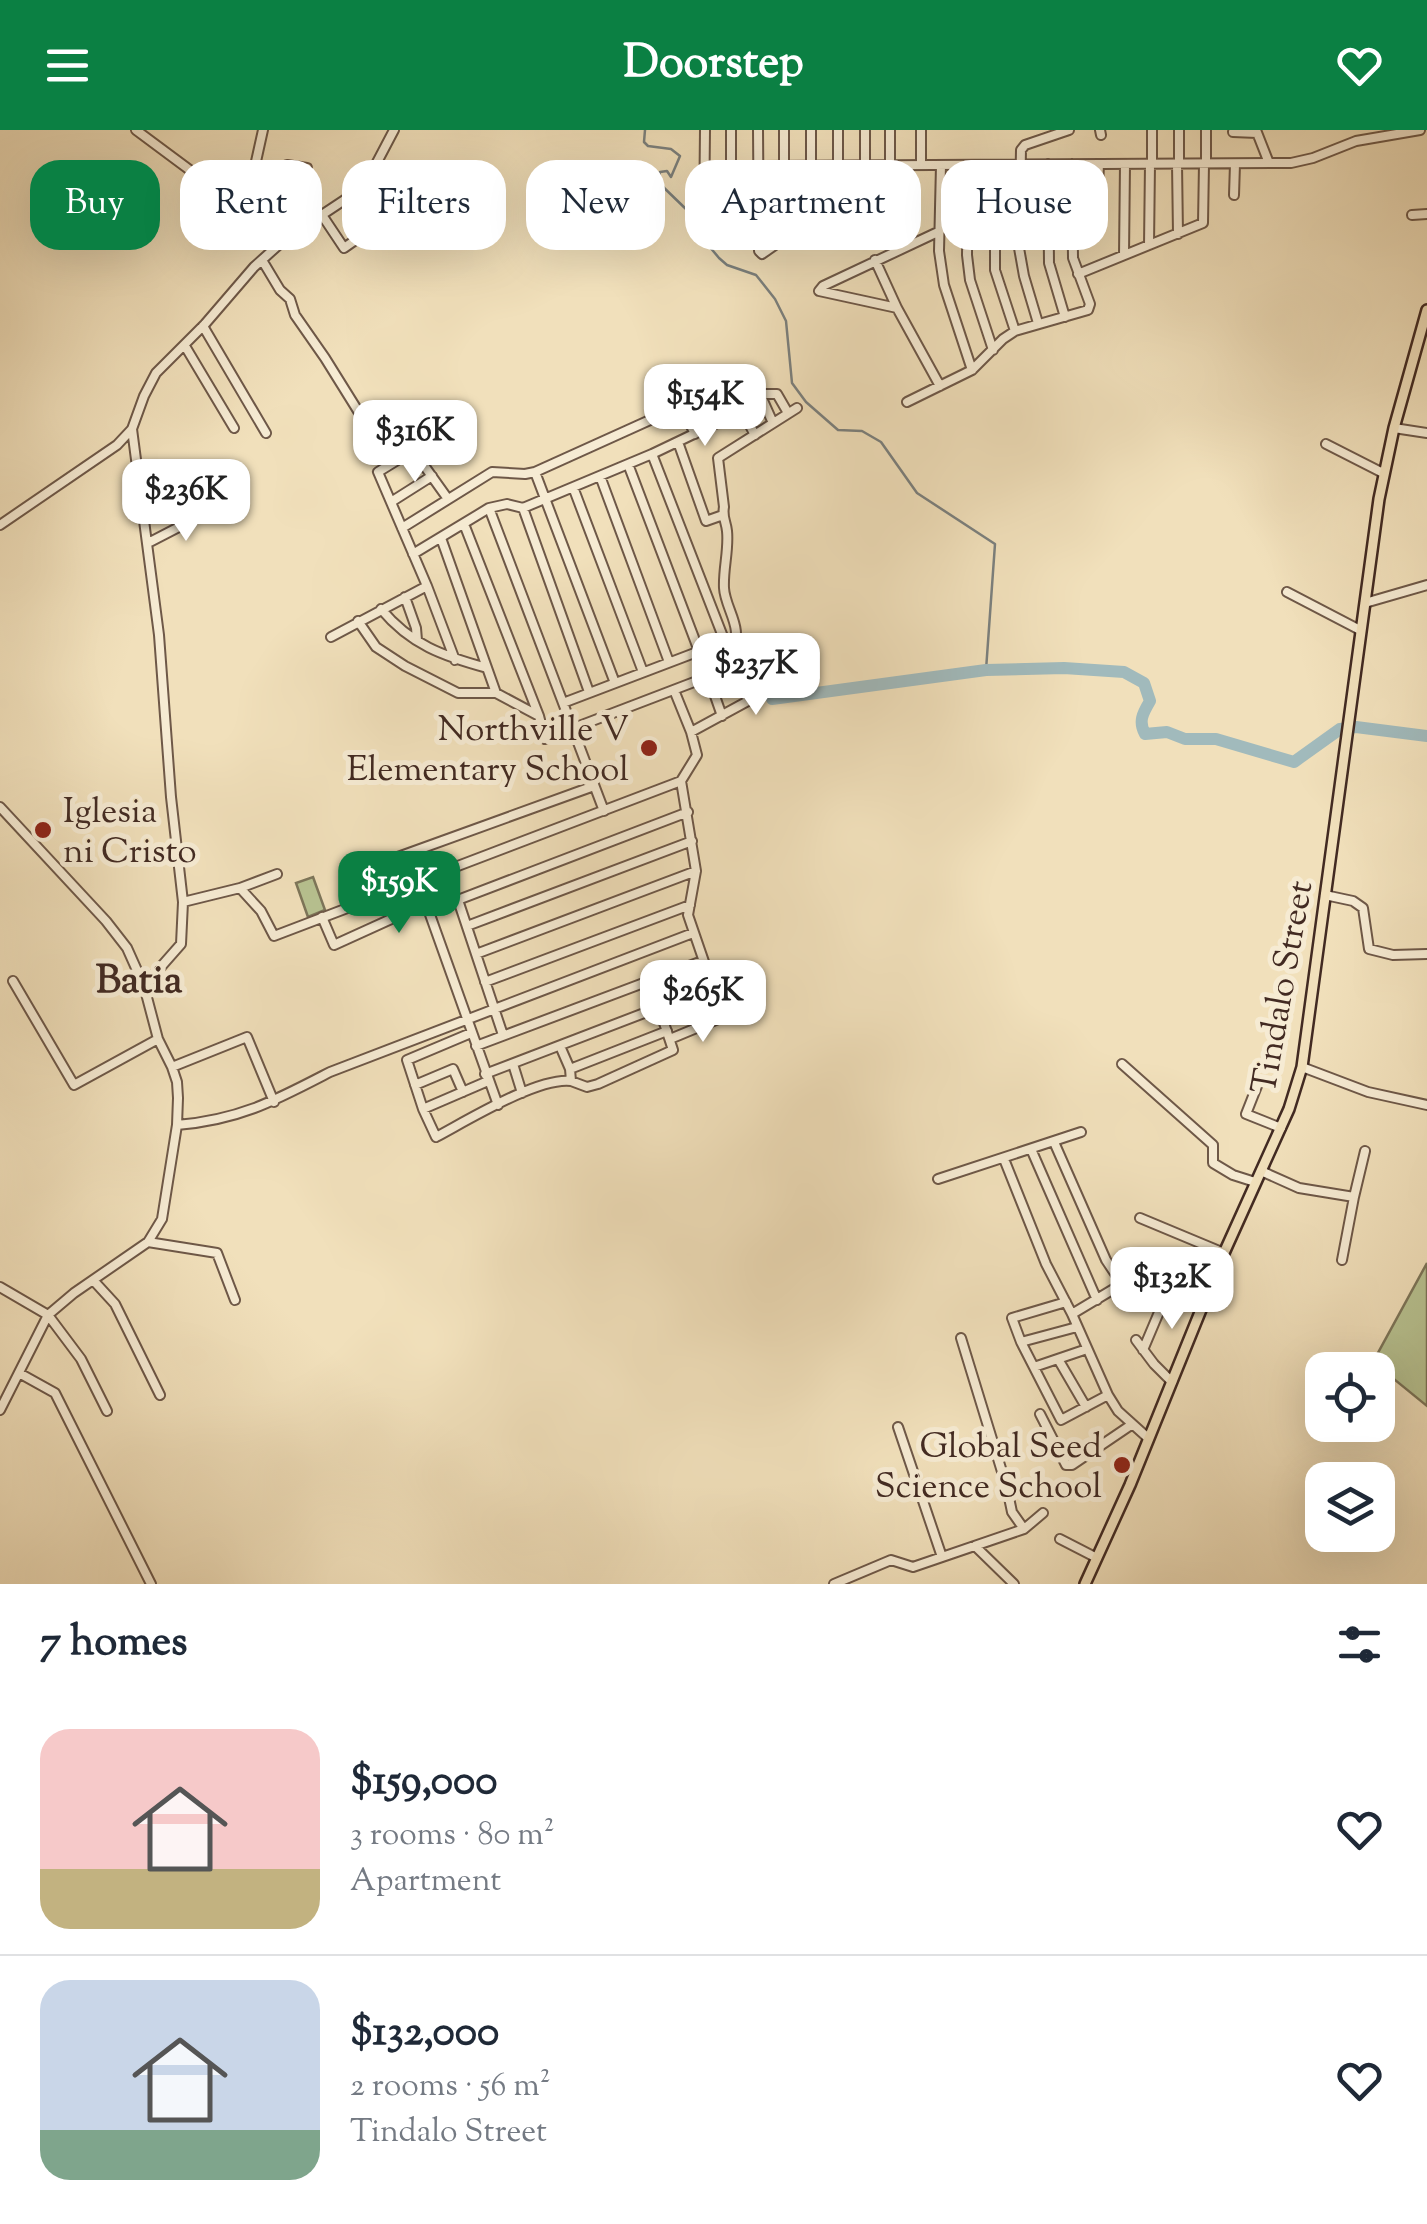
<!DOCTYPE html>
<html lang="en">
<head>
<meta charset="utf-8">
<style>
	:root { --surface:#fff; --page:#f6f6f7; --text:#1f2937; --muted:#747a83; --line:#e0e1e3; --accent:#0b8043 }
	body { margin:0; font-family:"Sorts Mill Goudy",serif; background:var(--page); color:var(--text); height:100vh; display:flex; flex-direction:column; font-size:38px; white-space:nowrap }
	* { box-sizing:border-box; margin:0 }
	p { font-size:32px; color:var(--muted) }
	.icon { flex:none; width:55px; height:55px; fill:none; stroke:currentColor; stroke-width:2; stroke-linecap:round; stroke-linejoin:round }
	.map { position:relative; height:1454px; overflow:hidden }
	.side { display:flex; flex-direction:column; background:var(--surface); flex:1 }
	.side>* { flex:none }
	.top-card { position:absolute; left:30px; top:30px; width:1368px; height:90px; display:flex; gap:20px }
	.controls { position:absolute; left:1305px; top:1222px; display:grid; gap:20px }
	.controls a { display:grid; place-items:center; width:90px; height:90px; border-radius:20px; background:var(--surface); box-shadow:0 10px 40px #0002; font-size:50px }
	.price { position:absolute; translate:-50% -85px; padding:0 22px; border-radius:20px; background:#fff; color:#222; font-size:32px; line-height:65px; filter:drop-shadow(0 2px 5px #0008) }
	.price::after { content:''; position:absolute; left:50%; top:60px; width:30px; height:22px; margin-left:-15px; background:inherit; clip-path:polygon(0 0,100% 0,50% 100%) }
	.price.on { background:var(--accent); color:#fff }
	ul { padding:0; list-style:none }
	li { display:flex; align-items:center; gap:30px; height:250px; padding:0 40px }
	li+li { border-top:2px solid var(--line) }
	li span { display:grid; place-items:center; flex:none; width:280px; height:200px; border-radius:30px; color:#555 }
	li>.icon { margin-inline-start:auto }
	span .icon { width:120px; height:120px; fill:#fffc; stroke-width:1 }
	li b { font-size:42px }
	h2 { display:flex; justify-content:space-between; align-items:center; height:120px; padding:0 40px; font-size:42px }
	.tag { padding:0 35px; border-radius:30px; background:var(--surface); box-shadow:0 10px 40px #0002; font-size:35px; line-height:90px }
	.tag.on { background:var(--accent); color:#fff }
	header { display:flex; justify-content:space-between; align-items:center; height:130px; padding:0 40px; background:var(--accent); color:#fff; font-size:45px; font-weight:700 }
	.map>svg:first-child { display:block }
	.green { fill:#b8c392; stroke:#7d765a; stroke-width:2.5 }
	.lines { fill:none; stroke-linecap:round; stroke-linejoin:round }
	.stream { stroke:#7b807e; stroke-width:2.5 }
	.river { stroke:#a1babc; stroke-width:12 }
	.minor-casing { stroke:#6e5848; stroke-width:12 }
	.major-casing { stroke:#422a22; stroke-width:14 }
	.minor { stroke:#f6ebd3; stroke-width:8 }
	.major { stroke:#f1e0bb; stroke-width:9 }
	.poi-dot { fill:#8f2418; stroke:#f6ebd3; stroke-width:4 }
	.labels { text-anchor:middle; stroke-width:10; stroke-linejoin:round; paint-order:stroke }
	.poi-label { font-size:35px; fill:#422a22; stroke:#f6ebd3; text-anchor:end }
	.street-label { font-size:35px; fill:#422a22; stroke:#f6ebd3 }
	.quarter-label { font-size:40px; font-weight:bold; fill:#422a22; stroke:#f6ebd3 }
</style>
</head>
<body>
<header><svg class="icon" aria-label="menu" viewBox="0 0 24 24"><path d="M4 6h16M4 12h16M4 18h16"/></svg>Doorstep<svg class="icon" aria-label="heart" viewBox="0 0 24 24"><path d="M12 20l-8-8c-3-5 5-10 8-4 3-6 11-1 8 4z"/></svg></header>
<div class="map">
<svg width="1427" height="1454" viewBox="0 0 1427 1454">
	<rect width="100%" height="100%" fill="#f1e0bb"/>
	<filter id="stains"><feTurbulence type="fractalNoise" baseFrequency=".002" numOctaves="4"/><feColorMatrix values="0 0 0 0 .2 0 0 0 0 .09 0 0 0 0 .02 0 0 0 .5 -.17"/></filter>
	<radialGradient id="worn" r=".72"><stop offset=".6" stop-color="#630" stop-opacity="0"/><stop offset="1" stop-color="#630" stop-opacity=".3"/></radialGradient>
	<path class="green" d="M 313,747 L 325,780 L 308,787 L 296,753 Z
		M 1427,1133 L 1427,1276 L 1373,1232 Z"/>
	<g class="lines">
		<path class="stream" d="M 645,0 L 644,12 L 648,16 L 671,19 L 680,26 L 671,47 L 667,41 L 660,42 L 658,52 L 688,81 L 704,110 L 719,128 L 727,135 L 756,145 L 775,169 L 786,191 L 792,253 L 806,272 L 838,300 L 862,301 L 881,312 L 917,363 L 995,414 L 986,540"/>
		<path class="river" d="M 772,569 L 986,540 L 1064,538 L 1124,542 L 1144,553 L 1150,571 C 1143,583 1138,591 1145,604 L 1167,602 L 1185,609 L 1216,609 L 1294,632 L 1340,599 L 1356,597 L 1427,606"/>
		<defs>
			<path id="minor" d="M 136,0 L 284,110
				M 705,0 L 704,92 L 759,93
				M 731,0 L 731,93
				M 758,0 L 759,121 L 762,124 L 890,35 L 890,0
				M 838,0 L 838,36
				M 865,0 L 865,35
				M 921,0 L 921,35
				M 1100,0 L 1101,5
				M 1152,0 L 1152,34
				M 1179,0 L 1179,34
				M 1206,0 L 1206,34
				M 1256,0 L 1269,33
				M 1233,2 L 1257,3
				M 1048,34 L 1049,133 L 1065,187
				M 1177,34 L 1178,104
				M 941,35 L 939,121 L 944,155 L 972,240
				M 968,35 L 967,125 L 970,150 L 993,220
				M 995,35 L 995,140 L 1015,201
				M 758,36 L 1291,33 L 1313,28 L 1356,11 L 1420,0
				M 784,36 L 784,0
				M 811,36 L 811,0
				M 704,42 L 759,42
				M 812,63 L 813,89
				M 1234,65 L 1235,34
				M 245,81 L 263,0
				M 313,83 L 297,85 L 274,71 L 282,37 L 287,35 L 307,38 L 307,73 L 317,88
				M 322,85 L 344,118 L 364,104
				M 1412,85 L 1427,84
				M 940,101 L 823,156 L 819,161 L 897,178 L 940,256
				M 785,106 L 786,64
				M 1072,114 L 1096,105 L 1099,34
				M 1149,115 L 1150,34
				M 1124,125 L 1125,34
				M 262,130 L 280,160 L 290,169 L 295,185 L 325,228 L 363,289 L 377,299
				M 875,130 L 897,178
				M 1078,144 L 1203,93 L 1204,34
				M 1038,193 L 1024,146 L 1019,118 L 1021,20 L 1025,15 L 1069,0
				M 203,196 L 266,303
				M 185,216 L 234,298
				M 705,264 L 717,293
				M 733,264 L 755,305
				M 760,264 L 773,293
				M 907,272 L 972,240 L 1003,209 L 1015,201 L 1088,180 L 1090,174 L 1073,128 L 1072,34
				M 681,276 L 695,304
				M 1394,298 L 1427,303
				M 132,299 L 159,505 L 171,667 L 183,772 L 181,814 L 144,856
				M 427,312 L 378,342 L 427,456 L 455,530
				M 678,312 L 706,391 L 723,385
				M 1326,314 L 1383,343
				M 413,320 L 448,369
				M 652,324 L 748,571 L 691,602
				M 628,334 L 699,521
				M 535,342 L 615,553
				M 600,346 L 669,532
				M 573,357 L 643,542
				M 391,372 L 432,346
				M 489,378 L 604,681
				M 523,378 L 589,562
				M 464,394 L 539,586
				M 0,395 L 117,315 L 132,299 L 144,266 L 156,243 L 205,194 L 254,137 L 284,110 L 364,57 L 394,0
				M 402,398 L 492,342 L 525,344 L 535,342 L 681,276 L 693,266 L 705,264 L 777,264 L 788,283
				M 441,408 L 496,563
				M 148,413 L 208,382
				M 413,424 L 489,378 L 507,374 L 523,378 L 652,324 L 742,281
				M 1287,462 L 1360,500
				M 405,467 L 416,498 L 417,510
				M 1365,473 L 1427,455
				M 381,479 C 411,515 443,526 487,538
				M 358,491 L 376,517 L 405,536 L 458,563 L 496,563 L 539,586 L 545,609 L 736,536
				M 331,507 L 427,456
				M 730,520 C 746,501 725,479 724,458 C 723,439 729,420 727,401 C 726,391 722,387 724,377 L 718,328 L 797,278
				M 708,546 L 722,586
				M 563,573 L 726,511
				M 0,677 L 106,791 L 127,818 L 144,856 L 158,909 L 172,937 L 177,952 L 178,968 L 177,995 L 162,1089 L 148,1112 L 74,1163 L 48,1185 L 0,1280
				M 418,751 L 498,975
				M 240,758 L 261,781 L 274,806 L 681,651 L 697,625 L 691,602 L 674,560
				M 1325,765 L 1353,771 L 1363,778 L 1369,819 L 1393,825 L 1427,824
				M 458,770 L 503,905
				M 183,772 L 240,758 L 277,744
				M 359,773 L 348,745 L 594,656
				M 429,781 L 688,682
				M 322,787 L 334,815 L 400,785 L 392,760
				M 467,796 L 692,711
				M 476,824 L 696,741
				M 13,851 L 74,955 L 158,909
				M 485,852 L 690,775
				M 685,868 L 697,898
				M 471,903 L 407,930 L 423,979 L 436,1007 C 468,990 538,947 571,951
				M 670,909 L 723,887 L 688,785 L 696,741 L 681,651
				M 476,916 L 702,831
				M 560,916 L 570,939 L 571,951 L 587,957 L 598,954 L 673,920 L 659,878
				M 513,934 L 522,963
				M 1122,934 L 1213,1015 L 1213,1033 L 1233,1045 L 1255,1052
				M 172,937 L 247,907 L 274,972
				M 1302,937 L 1368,962 L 1427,975
				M 570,939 L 667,901
				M 485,944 L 712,857
				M 1259,951 L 1246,984 L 1281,998
				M 415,955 L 453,939 L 463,962
				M 423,979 L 488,951
				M 177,995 C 240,990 276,970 330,942 L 693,803
				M 1054,1012 L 1106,1130 L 1122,1154 L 1072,1184
				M 1031,1019 L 1097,1170
				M 1004,1029 L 1046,1134 L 1072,1184 L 1108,1265 L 1118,1281 L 1148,1308
				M 1261,1041 L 1299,1058 L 1354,1067 L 1365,1021
				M 938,1049 L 1081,1002
				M 1140,1088 L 1224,1123
				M 148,1112 L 217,1123 L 235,1170
				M 1342,1130 L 1354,1067
				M 93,1150 L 115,1174 L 160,1265
				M 0,1157 L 48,1185 L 81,1229 L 107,1281
				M 1066,1172 L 1012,1188 L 1021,1212 L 1061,1290 L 1108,1265
				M 961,1208 L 1007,1358 L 1012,1382 L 1024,1399
				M 1136,1210 L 1154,1234 L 1172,1252
				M 1021,1212 L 1077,1197
				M 1143,1220 L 1165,1168
				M 1058,1229 L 1086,1277
				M 1034,1237 L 1087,1219
				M 19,1243 L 55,1263 L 151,1454
				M 1040,1284 L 1066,1335 L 1072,1335 L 1131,1295
				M 898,1297 L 942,1427
				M 1060,1409 L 1097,1428
				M 975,1416 L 1014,1454
				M 834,1454 L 891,1430 L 913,1437 L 1024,1399 L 1043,1383"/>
			<path id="major" d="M 1085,1454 L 1130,1355 L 1224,1123 L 1289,979 L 1302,937 L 1379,369 L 1394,298 L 1427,180"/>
		</defs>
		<use href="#minor" class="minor-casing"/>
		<use href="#major" class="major-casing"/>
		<use href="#minor" class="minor"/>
		<use href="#major" class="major"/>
	</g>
	<g class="poi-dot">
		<circle cx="649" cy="618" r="10"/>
		<circle cx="43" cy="700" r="10"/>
		<circle cx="1122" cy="1335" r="10"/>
	</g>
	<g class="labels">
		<g class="poi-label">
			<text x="629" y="610">Northville V<tspan x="629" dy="40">Elementary School</tspan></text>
			<text x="63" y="692" text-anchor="start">Iglesia<tspan x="63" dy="40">ni Cristo</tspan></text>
			<text x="1102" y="1327">Global Seed<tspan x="1102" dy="40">Science School</tspan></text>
		</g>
		<g class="street-label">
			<text transform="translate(1281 857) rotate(-80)" y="12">Tindalo Street</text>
		</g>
		<g class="quarter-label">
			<text x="139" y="862">Batia</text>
		</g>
	</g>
	<rect width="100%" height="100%" filter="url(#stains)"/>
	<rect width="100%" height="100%" fill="url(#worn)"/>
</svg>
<div class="controls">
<a><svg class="icon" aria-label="locate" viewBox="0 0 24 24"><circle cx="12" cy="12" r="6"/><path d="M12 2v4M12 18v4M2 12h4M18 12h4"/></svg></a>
<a><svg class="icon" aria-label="layers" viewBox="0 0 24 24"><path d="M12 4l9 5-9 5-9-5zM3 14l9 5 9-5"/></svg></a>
</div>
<b class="price" style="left:705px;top:319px">$154K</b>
<b class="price" style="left:415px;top:355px">$316K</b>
<b class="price" style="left:186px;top:414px">$236K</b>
<b class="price" style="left:756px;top:588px">$237K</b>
<b class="price on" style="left:399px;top:806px">$159K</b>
<b class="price" style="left:703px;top:915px">$265K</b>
<b class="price" style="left:1172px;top:1202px">$132K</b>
<div class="top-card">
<a class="tag on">Buy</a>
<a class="tag">Rent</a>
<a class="tag">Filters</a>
<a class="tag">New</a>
<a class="tag">Apartment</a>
<a class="tag">House</a>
</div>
</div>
<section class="side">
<h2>7 homes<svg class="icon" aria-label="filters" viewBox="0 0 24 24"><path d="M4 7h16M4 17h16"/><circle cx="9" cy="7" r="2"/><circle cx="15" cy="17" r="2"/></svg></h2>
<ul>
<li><span style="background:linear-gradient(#f6c9c9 70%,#c2b280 0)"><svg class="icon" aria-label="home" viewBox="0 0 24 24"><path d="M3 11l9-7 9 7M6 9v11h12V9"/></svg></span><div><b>$159,000</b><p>3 rooms · 80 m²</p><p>Apartment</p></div><svg class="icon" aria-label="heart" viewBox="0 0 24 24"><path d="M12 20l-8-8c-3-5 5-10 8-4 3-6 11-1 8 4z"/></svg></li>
<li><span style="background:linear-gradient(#c9d6e8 75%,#7fa58c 0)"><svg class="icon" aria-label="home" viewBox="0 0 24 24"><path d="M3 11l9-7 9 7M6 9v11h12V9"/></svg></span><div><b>$132,000</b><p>2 rooms · 56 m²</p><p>Tindalo Street</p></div><svg class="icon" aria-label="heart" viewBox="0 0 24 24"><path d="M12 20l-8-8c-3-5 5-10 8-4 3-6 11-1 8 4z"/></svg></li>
</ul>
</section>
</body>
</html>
